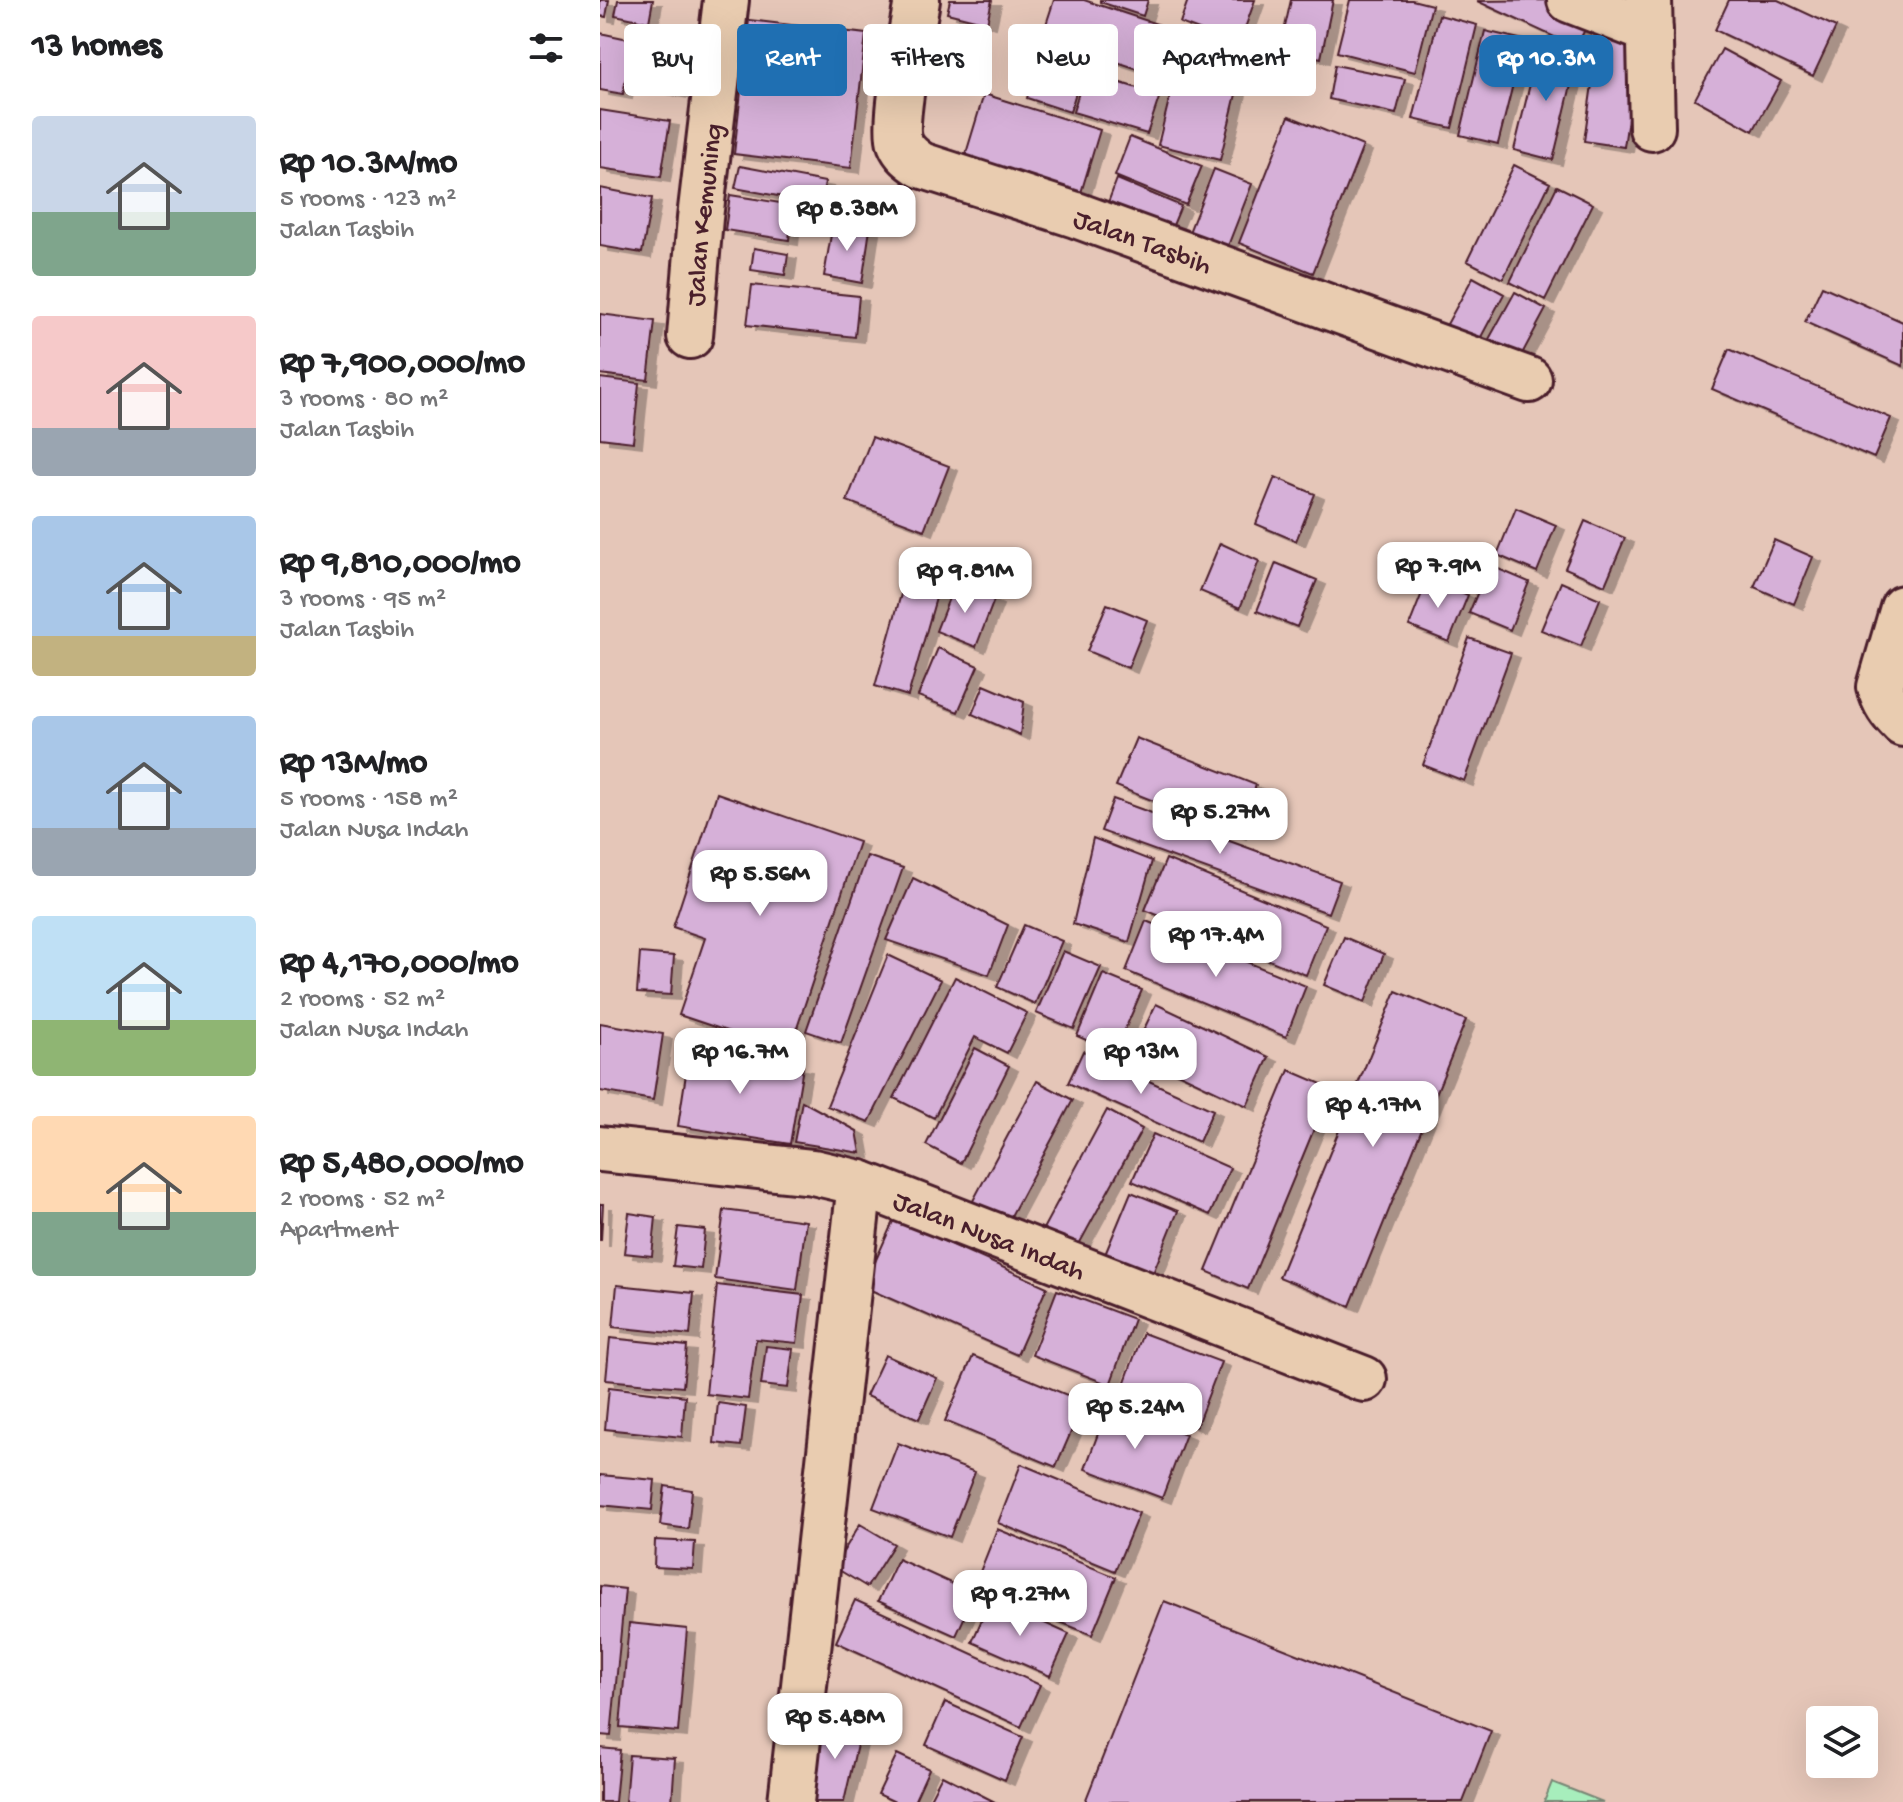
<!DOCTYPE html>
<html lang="en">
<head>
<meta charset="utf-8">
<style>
	:root { --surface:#fff; --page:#f6f6f6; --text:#202124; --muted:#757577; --accent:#1f6fb2 }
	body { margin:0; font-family:"Gochi Hand",sans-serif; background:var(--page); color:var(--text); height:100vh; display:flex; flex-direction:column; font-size:30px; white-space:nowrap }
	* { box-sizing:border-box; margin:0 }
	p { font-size:26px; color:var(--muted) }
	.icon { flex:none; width:44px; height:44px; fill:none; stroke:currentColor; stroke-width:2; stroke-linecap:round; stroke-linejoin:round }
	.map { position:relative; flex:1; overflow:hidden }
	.sheet { display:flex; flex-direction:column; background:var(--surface); width:600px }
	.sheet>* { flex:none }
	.top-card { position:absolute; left:24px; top:24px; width:760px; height:72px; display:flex; gap:16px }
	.buttons { position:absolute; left:1206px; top:1706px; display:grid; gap:16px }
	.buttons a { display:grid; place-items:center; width:72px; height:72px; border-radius:8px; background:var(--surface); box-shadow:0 8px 32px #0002; font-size:40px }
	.price { position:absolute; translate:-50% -68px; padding:0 18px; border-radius:16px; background:#fff; color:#222; font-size:26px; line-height:52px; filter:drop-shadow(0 2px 4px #0008) }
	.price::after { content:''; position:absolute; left:50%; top:48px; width:24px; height:18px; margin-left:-12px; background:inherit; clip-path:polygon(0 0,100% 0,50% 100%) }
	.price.on { background:var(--accent); color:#fff }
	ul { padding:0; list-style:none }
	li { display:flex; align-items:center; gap:24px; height:200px; padding:0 32px }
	li span { display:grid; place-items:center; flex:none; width:224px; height:160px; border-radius:8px; color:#555 }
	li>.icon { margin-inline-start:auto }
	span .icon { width:96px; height:96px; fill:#fffc; stroke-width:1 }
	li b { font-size:34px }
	h2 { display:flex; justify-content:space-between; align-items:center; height:96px; padding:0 32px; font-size:34px }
	.pill { padding:0 28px; border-radius:8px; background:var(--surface); box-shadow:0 8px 32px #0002; font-size:28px; line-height:72px }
	.pill.on { background:var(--accent); color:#fff }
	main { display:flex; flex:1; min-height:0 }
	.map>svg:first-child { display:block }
	.pitch { fill:#a7eebc; stroke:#788674; stroke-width:2 }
	.building { fill:#d6b0d8; stroke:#4a1f2b; stroke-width:2; filter:url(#shadow) }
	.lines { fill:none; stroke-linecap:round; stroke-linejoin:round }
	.minor-casing { stroke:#4a1f2b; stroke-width:50 }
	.minor { stroke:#e9ccb0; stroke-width:44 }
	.labels { text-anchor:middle; stroke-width:6; stroke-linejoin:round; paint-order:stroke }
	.street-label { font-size:28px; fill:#4a1f2b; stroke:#e9ccb0 }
</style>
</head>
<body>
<main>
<section class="sheet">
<h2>13 homes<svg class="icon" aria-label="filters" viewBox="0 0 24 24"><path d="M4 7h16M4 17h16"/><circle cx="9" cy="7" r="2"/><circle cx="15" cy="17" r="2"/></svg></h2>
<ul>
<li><span style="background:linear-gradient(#c9d6e8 60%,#7fa58c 0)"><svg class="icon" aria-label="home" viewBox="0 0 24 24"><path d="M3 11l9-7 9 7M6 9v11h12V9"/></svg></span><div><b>Rp 10.3M/mo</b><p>5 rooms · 123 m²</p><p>Jalan Tasbih</p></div></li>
<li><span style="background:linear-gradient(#f6c9c9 70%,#9aa5b1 0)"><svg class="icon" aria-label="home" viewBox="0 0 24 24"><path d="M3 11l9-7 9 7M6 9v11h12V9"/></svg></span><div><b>Rp 7,900,000/mo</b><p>3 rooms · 80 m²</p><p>Jalan Tasbih</p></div></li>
<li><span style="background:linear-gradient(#a9c7e8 75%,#c2b280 0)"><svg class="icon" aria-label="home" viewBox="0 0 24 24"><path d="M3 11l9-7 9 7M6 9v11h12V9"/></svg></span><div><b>Rp 9,810,000/mo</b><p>3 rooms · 95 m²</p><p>Jalan Tasbih</p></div></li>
<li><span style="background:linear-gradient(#a9c7e8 70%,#9aa5b1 0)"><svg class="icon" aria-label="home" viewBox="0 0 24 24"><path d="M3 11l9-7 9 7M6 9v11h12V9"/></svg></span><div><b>Rp 13M/mo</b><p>5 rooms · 158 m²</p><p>Jalan Nusa Indah</p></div></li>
<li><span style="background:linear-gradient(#bfe0f5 65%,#8fb573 0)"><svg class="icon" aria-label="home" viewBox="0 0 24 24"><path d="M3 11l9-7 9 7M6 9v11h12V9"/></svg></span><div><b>Rp 4,170,000/mo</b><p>2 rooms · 52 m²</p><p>Jalan Nusa Indah</p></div></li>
<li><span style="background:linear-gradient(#ffd9b3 60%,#7fa58c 0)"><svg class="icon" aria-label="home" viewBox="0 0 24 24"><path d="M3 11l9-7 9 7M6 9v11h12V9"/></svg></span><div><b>Rp 5,480,000/mo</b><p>2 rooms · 52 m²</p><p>Apartment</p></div></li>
</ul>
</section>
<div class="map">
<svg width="1303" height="1802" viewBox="0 0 1303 1802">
	<defs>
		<filter id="shadow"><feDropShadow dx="9" dy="5" stdDeviation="0" flood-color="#0004"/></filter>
	</defs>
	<rect width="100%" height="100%" fill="#e5c6b8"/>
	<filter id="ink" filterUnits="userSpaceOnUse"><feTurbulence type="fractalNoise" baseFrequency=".0125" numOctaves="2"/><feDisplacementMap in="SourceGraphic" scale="16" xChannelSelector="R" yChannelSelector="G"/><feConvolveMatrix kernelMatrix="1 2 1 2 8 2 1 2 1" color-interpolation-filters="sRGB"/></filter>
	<g filter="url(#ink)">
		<path class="pitch" d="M 952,1782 L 1003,1802 L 944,1802 Z"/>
		<path class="building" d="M 0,0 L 9,0 L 6,17 L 0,16 Z
			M 18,0 L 53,0 L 49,22 L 15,15 Z
			M 350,0 L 392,0 L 387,23 L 347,13 Z
			M 454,0 L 484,0 L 575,30 L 559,76 L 442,37 Z
			M 500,0 L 548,0 L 543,16 L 500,2 Z
			M 588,0 L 655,0 L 639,45 L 580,23 Z
			M 691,0 L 733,0 L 721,58 L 680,49 Z
			M 750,0 L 812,0 L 832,5 L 815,72 L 737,52 Z
			M 949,0 L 991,18 L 976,47 L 877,1 Z
			M 1129,0 L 1178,0 L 1236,27 L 1213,76 L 1115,30 Z
			M 839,15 L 877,25 L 852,128 L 813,119 Z
			M 149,20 L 266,34 L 251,168 L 134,154 Z
			M 885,31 L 924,40 L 898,144 L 860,135 Z
			M 57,32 L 110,42 L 100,97 L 47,87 Z
			M 0,33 L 33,40 L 23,94 L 0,90 Z
			M 585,34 L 647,49 L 620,160 L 558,145 Z
			M 999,35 L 1039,41 L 1024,147 L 984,141 Z
			M 939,47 L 978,56 L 953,160 L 914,150 Z
			M 1122,49 L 1181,81 L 1153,131 L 1095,99 Z
			M 440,56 L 483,69 L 470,112 L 427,98 Z
			M 735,65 L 805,79 L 796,114 L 729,99 Z
			M 485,72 L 560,95 L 547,134 L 473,112 Z
			M 384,94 L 500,130 L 477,206 L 361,170 Z
			M 0,110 L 70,121 L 61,177 L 0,168 Z
			M 689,116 L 763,146 L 713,273 L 639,243 Z
			M 530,137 L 602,166 L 586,205 L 515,176 Z
			M 914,165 L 950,183 L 903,279 L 867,261 Z
			M 140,166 L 225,182 L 221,204 L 135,188 Z
			M 614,169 L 652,184 L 624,256 L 586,240 Z
			M 517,179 L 581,206 L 564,247 L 501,221 Z
			M 957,186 L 993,204 L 945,300 L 910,282 Z
			M 0,188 L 52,198 L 42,253 L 0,246 Z
			M 130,195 L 193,205 L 189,240 L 125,230 Z
			M 233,223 L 270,229 L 262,283 L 224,276 Z
			M 154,248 L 188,254 L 185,275 L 151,270 Z
			M 873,277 L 904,294 L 873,352 L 841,335 Z
			M 152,285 L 259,296 L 255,337 L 147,325 Z
			M 1222,286 L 1303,322 L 1303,366 L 1205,322 Z
			M 915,292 L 946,309 L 915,367 L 883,350 Z
			M 0,314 L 55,321 L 48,380 L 0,374 Z
			M 1129,349 L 1291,418 L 1274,458 L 1112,389 Z
			M 0,378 L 39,383 L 33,442 L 0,438 Z
			M 272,437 L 349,466 L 324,530 L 247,501 Z
			M 675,477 L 715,494 L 696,541 L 656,524 Z
			M 916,508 L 956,525 L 937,572 L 897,555 Z
			M 985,521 L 1025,538 L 1005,585 L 965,568 Z
			M 1174,540 L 1213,557 L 1194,604 L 1154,587 Z
			M 620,543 L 659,561 L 640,608 L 600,591 Z
			M 676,563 L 717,580 L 697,627 L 657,611 Z
			M 889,565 L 929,582 L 910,630 L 869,613 Z
			M 307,573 L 340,584 L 308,696 L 275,686 Z
			M 828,578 L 868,595 L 849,642 L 809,626 Z
			M 961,582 L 1000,599 L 981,646 L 941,630 Z
			M 355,583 L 394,600 L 376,647 L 336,631 Z
			M 507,604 L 547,620 L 528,668 L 487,651 Z
			M 869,638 L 911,653 L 864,781 L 823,765 Z
			M 338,648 L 378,666 L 358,712 L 318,696 Z
			M 384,685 L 424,702 L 420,735 L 372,714 Z
			M 536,738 L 656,785 L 637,834 L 516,786 Z
			M 117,793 L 259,842 L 189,1052 L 79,1015 L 105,938 L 73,927 Z
			M 513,799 L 740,881 L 728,913 L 501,831 Z
			M 493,838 L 552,861 L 529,942 L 473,924 Z
			M 267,856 L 303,868 L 241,1043 L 206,1031 Z
			M 566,859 L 726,925 L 706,975 L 545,910 Z
			M 313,878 L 408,925 L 389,975 L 286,940 Z
			M 546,921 L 706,986 L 686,1037 L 526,971 Z
			M 424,925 L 462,941 L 435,1004 L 397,987 Z
			M 744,937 L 784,954 L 765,1002 L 724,985 Z
			M 463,951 L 501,967 L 474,1029 L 436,1013 Z
			M 40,953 L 74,956 L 71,995 L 37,993 Z
			M 288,955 L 341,980 L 269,1122 L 227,1106 Z
			M 503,974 L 542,990 L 515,1053 L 477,1036 Z
			M 355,977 L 427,1013 L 407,1053 L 375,1037 L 334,1118 L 294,1098 Z
			M 796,991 L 866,1020 L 750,1306 L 679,1277 Z
			M 556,1004 L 669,1057 L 647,1106 L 533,1052 Z
			M 0,1023 L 63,1034 L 53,1100 L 0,1091 Z
			M 90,1048 L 203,1067 L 190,1144 L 78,1126 Z
			M 375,1048 L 409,1066 L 361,1163 L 326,1145 Z
			M 483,1051 L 613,1110 L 599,1142 L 468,1083 Z
			M 689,1070 L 731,1088 L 648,1289 L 606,1271 Z
			M 437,1081 L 473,1100 L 403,1231 L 367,1212 Z
			M 202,1101 L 257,1131 L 261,1153 L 194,1142 Z
			M 507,1110 L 542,1129 L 471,1259 L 437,1240 Z
			M 553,1134 L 630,1168 L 610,1215 L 532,1181 Z
			M 531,1192 L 578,1211 L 547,1288 L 499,1269 Z
			M 0,1204 L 3,1204 L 1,1240 L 0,1240 Z
			M 124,1210 L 206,1221 L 197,1290 L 115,1279 Z
			M 29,1213 L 56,1217 L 52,1256 L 24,1253 Z
			M 294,1219 L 447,1287 L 417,1355 L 264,1287 Z
			M 78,1227 L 105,1230 L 101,1269 L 73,1266 Z
			M 17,1285 L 94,1293 L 90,1335 L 13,1327 Z
			M 117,1285 L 203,1295 L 197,1343 L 156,1339 L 148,1399 L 106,1394 Z
			M 457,1290 L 534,1319 L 510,1385 L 432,1355 Z
			M 543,1333 L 621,1362 L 596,1427 L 519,1398 Z
			M 10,1338 L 87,1346 L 83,1387 L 6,1380 Z
			M 166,1346 L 193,1349 L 188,1388 L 161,1385 Z
			M 285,1355 L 337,1378 L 319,1419 L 266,1396 Z
			M 373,1356 L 484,1402 L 456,1467 L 345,1421 Z
			M 9,1387 L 85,1396 L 82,1437 L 5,1429 Z
			M 118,1403 L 146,1407 L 141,1446 L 114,1443 Z
			M 509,1404 L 586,1434 L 562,1498 L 485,1469 Z
			M 298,1443 L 375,1472 L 350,1537 L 273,1508 Z
			M 421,1464 L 539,1513 L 515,1571 L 398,1523 Z
			M 0,1475 L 55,1480 L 52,1510 L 0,1505 Z
			M 65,1486 L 92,1490 L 88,1529 L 60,1525 Z
			M 260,1524 L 294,1544 L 267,1587 L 234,1567 Z
			M 397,1529 L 516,1577 L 492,1635 L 374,1587 Z
			M 55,1540 L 95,1542 L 93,1569 L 54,1567 Z
			M 298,1559 L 375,1594 L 356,1636 L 278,1601 Z
			M 0,1586 L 25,1589 L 11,1736 L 0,1735 Z
			M 391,1599 L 469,1634 L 450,1676 L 372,1642 Z
			M 255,1600 L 440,1685 L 421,1727 L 236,1642 Z
			M 564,1601 L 891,1731 L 863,1802 L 485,1802 Z
			M 29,1623 L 87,1629 L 78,1732 L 20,1727 Z
			M 345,1702 L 423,1737 L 405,1780 L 326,1745 Z
			M 222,1723 L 262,1723 L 244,1802 L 211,1802 Z
			M 0,1748 L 20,1750 L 15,1802 L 0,1802 Z
			M 297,1754 L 329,1769 L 314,1802 L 295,1802 L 278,1794 Z
			M 29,1755 L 75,1758 L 72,1802 L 25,1802 Z
			M 342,1775 L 395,1802 L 328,1802 Z"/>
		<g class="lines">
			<defs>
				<g id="minor">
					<path id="s1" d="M 317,0 C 313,28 292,121 300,143 C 304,153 312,159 321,165 L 476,215 L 929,380"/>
					<path d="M 970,0 L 1050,31"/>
					<path d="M 1049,0 L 1052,128"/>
					<path id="s2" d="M 90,336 L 100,218 L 126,0"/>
					<path d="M 1303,608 L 1280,687 C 1284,703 1291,712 1303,724"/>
					<path id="s3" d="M 0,1149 L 213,1172 L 260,1183 L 764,1379"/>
					<path d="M 191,1802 L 260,1183"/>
				</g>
			</defs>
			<use href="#minor" class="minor-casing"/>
			<use href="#minor" class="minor"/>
		</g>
	</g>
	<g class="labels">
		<g class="street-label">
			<text dy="10" stroke="none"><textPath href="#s2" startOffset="122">Jalan Kemuning</textPath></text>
			<text dy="10" stroke="none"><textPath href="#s1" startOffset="410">Jalan Tasbih</textPath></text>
			<text dy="10" stroke="none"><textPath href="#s3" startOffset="402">Jalan Nusa Indah</textPath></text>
		</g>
	</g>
</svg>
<div class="buttons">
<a><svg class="icon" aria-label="layers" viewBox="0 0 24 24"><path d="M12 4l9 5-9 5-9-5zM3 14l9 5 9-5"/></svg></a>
</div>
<b class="price on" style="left:946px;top:103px">Rp 10.3M</b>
<b class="price" style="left:247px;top:253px">Rp 8.38M</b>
<b class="price" style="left:838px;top:610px">Rp 7.9M</b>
<b class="price" style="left:365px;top:615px">Rp 9.81M</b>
<b class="price" style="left:620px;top:856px">Rp 5.27M</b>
<b class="price" style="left:160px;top:918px">Rp 5.56M</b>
<b class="price" style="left:616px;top:979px">Rp 17.4M</b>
<b class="price" style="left:140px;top:1096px">Rp 16.7M</b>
<b class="price" style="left:541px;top:1096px">Rp 13M</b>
<b class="price" style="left:773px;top:1149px">Rp 4.17M</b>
<b class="price" style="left:535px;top:1451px">Rp 5.24M</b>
<b class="price" style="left:420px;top:1638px">Rp 9.27M</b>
<b class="price" style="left:235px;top:1761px">Rp 5.48M</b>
<div class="top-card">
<a class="pill">Buy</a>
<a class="pill on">Rent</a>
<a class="pill">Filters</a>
<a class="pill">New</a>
<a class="pill">Apartment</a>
</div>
</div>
</main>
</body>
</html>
